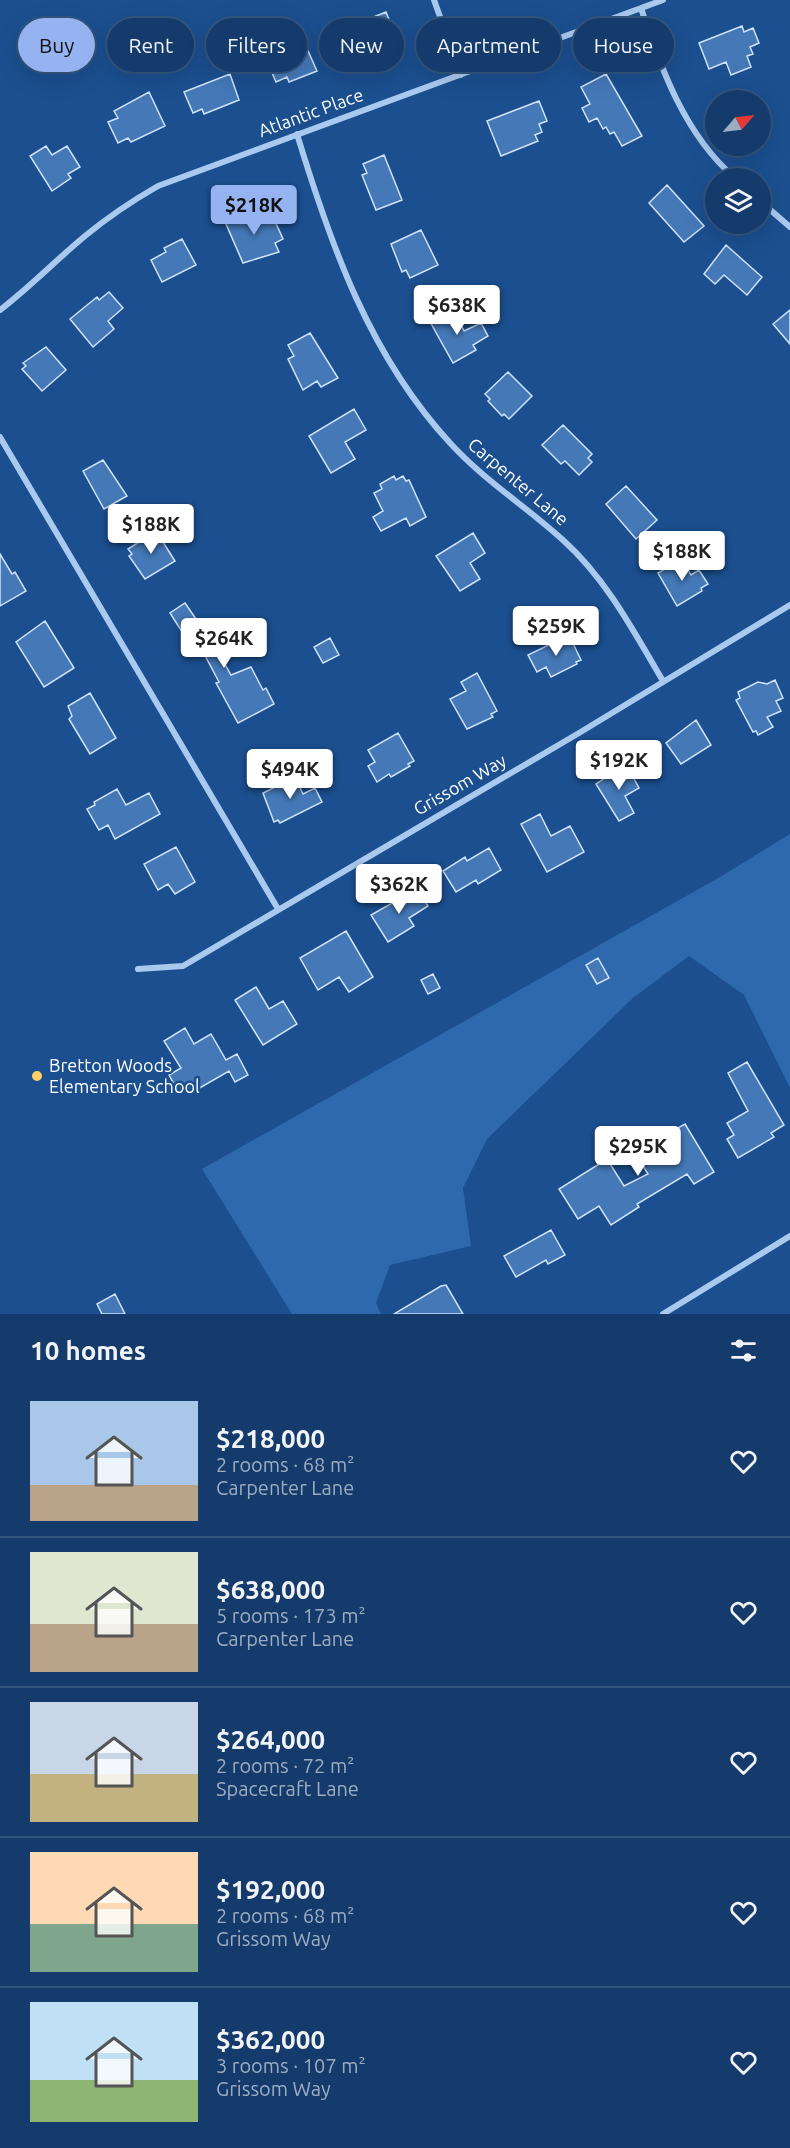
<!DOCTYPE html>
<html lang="en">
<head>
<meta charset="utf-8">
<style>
	:root { --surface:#143b6b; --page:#214673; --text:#f1f3f6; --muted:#9dadc1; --line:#33557e; --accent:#95b2f1 }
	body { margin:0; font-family:Ubuntu,sans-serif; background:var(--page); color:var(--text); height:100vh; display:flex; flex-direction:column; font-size:22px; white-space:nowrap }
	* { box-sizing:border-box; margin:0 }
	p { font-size:20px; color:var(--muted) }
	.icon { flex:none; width:33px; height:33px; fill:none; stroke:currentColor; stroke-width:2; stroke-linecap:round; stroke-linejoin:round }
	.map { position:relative; height:1314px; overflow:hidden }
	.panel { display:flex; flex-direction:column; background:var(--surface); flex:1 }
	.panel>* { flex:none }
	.guide { position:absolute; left:18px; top:18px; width:754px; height:54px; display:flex; gap:12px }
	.needle { width:39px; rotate:62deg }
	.controls { position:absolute; left:705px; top:90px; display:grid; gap:12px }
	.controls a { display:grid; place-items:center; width:66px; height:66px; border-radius:50%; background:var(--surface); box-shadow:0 6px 24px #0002,0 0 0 2px var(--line); font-size:30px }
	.price { position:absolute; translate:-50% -51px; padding:0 14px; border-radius:6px; background:#fff; color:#222; font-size:20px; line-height:39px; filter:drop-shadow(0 2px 3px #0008) }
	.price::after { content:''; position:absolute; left:50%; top:36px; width:18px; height:14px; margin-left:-9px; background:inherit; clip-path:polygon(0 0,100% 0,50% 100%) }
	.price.active { background:var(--accent); color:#111 }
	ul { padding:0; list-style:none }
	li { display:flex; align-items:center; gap:18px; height:150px; padding:0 30px }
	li+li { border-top:2px solid var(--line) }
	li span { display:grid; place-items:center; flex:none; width:168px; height:120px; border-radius:0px; color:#555 }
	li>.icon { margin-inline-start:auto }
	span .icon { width:72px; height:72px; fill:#fffc; stroke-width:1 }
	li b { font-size:26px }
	h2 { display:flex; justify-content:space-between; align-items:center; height:72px; padding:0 30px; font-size:26px }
	.tag { padding:0 21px; border-radius:27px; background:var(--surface); box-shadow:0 6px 24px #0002,0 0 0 2px var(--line); font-size:21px; line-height:54px }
	.tag.active { background:var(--accent); color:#111 }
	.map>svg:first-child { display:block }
	.green { fill:#2e69ad }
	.building { fill:#4478b7; stroke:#cfe3fa; stroke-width:1.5 }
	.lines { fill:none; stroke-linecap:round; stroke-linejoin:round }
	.street { stroke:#a9c9ee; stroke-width:6 }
	.poi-dot { fill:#ffd166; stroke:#1b4f8f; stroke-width:2 }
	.labels { text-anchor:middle; stroke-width:5; stroke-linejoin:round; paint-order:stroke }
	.street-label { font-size:18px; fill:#fff; stroke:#1b4f8f }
	.poi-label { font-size:18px; fill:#fff; stroke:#1b4f8f; text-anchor:start }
</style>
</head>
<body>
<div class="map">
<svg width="790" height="1314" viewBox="0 0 790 1314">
	<rect width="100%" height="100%" fill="#1b4f8f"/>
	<path class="green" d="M 790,834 L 790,1088 L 744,995 L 689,956 L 633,998 L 487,1139 L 463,1188 L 471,1246 L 390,1265 L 376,1303 L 381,1314 L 292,1314 L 202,1169 L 720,877 Z"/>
	<path class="building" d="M 386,12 L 398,42 L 352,59 L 343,37 L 373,26 L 371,18 Z
		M 742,26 L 744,32 L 753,28 L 759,43 L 750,47 L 753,54 L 747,56 L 751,67 L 731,75 L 726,62 L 709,69 L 699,43 Z
		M 305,44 L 317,71 L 289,82 L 287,77 L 276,82 L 267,61 Z
		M 230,74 L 239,100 L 204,114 L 202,109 L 193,113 L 184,92 Z
		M 606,74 L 642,136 L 622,146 L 614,132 L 610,134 L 606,127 L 603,129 L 597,118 L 589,122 L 582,108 L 590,104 L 581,87 Z
		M 149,92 L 165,126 L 131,142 L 128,138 L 118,143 L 108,122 L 118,118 L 114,111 Z
		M 539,101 L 547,121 L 539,124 L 542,132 L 535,135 L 538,141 L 501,156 L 487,121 Z
		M 46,146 L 52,155 L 67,146 L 80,167 L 68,174 L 71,178 L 52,191 L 30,156 Z
		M 384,155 L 402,200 L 376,210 L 362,175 L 367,173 L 363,164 Z
		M 667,185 L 704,226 L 684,242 L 649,203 Z
		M 259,206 L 266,222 L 274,219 L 283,239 L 275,243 L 279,252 L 243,263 L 226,224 Z
		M 421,230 L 438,265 L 410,278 L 406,270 L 402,272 L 391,244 Z
		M 182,239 L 196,265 L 162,282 L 151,260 L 166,252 L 164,248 Z
		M 726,245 L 762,277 L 747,295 L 724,275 L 715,284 L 704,274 Z
		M 109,292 L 123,308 L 108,321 L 114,329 L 93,347 L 70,319 L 97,297 L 99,300 Z
		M 447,309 L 458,329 L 462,327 L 464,331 L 481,323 L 488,336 L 473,345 L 476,350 L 453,363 L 429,320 Z
		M 790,310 L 790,344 L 773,324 Z
		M 310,333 L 338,378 L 321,387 L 317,381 L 303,390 L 288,359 L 294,356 L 288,345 Z
		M 46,347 L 66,370 L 42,391 L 22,369 L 26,366 L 23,363 Z
		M 508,372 L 532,396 L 509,419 L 504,414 L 502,416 L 488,401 L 490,399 L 485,394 Z
		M 354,409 L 366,430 L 345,442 L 355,459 L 331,473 L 309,436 Z
		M 563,425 L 592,454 L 588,458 L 592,462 L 579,475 L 565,461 L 561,464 L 542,445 Z
		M 103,460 L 127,496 L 104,509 L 83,471 Z
		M 394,476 L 396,480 L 403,476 L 406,481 L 409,480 L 426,517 L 410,526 L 406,518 L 381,531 L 373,517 L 383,511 L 374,493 L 382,489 L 380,484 Z
		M 626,486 L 657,520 L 636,539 L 606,504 Z
		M 156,531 L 175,561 L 145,579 L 129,556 L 132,554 L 128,549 Z
		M 473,533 L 485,553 L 470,563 L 480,579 L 460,591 L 436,556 Z
		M 0,554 L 12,574 L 15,572 L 26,591 L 0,606 Z
		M 682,559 L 691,575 L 699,570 L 708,584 L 701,588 L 702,591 L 677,606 L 658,573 Z
		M 185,603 L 198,622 L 203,619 L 209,627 L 217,640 L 213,643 L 231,675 L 251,667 L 263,690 L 266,688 L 274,704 L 238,723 L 216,683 L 219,682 L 202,650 L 196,654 L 170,613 Z
		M 45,621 L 74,668 L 44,687 L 16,642 Z
		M 569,635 L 581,660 L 576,662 L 577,664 L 551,677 L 546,667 L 537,672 L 528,655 Z
		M 330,638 L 339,655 L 323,663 L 314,647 Z
		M 477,673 L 497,711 L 491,714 L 493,717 L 467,729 L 450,699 L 466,691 L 461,682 Z
		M 775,680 L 783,698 L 776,701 L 781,711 L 767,717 L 773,727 L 758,735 L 756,731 L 753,732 L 736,700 L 740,698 L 738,692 L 758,682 L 767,684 Z
		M 90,693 L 116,738 L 90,754 L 69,719 L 72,716 L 68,706 Z
		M 696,720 L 711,745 L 681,764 L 666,743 Z
		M 398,733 L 414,761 L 408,764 L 410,766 L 391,777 L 389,774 L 377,782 L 368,766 L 375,762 L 368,750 Z
		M 626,764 L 639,788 L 625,796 L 634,813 L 619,821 L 596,784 Z
		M 295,777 L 303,794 L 315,788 L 322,802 L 280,823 L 278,820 L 274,822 L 263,793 Z
		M 117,789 L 126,805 L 149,793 L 160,814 L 115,839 L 108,825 L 99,830 L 87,809 L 95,805 L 94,802 Z
		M 540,814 L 551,836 L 570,826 L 584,852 L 547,872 L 521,824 Z
		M 176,847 L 195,882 L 175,894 L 168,884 L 158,890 L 144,864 Z
		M 489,848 L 501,870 L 478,884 L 476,880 L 456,892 L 443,871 L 465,857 L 467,861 Z
		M 417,889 L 428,906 L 409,918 L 414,926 L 388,942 L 371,915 Z
		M 346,931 L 373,977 L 349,992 L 339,977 L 318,990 L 300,958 Z
		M 598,958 L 609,978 L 597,984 L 586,965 Z
		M 433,974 L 440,988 L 428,994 L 421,980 Z
		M 256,987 L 269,1009 L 283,1001 L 297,1024 L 263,1045 L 235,1000 Z
		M 185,1028 L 194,1044 L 211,1034 L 226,1060 L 237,1054 L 248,1075 L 235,1082 L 229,1071 L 191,1093 L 185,1084 L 179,1093 L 169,1075 L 181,1068 L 164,1041 Z
		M 747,1062 L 784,1125 L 771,1133 L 774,1137 L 738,1158 L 727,1139 L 734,1135 L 727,1123 L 748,1111 L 728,1073 Z
		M 685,1124 L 714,1172 L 694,1184 L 687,1174 L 637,1204 L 639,1207 L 611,1225 L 599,1206 L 578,1219 L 559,1189 L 607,1159 L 624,1186 L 648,1174 L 640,1161 L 651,1155 L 641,1134 L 662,1137 Z
		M 551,1230 L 565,1255 L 548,1264 L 546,1260 L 516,1277 L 504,1256 Z
		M 446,1285 L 463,1314 L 394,1314 L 441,1286 Z
		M 115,1294 L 125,1314 L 102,1314 L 97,1304 Z"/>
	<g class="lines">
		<path class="street" d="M 434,0 L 461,75
			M 641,8 C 661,69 685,135 735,178
			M 297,134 C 331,246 370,357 451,444 C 485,481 527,507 564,541 C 607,580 634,632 663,681
			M 760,201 L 790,227
			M 0,310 C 30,287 56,260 85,236 C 108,217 132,201 158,186 L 663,0
			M 0,437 L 278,909
			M 138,969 L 183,966 L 579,733 L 790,605
			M 663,1314 L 790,1236"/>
	</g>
	<circle class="poi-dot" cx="37" cy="1076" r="6"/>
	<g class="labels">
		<g class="street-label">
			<text transform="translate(311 113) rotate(-20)" y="6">Atlantic Place</text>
			<text transform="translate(518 482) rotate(40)" y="6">Carpenter Lane</text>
			<text transform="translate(460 785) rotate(-30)" y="6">Grissom Way</text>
		</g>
		<g class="poi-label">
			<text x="49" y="1072">Bretton Woods<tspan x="49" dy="21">Elementary School</tspan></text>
		</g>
	</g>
</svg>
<div class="controls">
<a><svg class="needle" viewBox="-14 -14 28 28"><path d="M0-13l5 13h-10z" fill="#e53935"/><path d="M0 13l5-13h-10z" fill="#9dadc1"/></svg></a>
<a><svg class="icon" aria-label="layers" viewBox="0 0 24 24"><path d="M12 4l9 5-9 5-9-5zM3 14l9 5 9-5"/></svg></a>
</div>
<b class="price active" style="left:254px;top:236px">$218K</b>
<b class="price" style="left:457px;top:336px">$638K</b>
<b class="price" style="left:151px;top:555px">$188K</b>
<b class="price" style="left:682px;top:582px">$188K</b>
<b class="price" style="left:556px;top:657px">$259K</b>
<b class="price" style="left:224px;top:669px">$264K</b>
<b class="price" style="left:619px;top:791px">$192K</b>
<b class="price" style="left:290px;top:800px">$494K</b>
<b class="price" style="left:399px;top:915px">$362K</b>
<b class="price" style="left:638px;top:1177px">$295K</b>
<div class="guide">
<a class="tag active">Buy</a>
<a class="tag">Rent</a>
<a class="tag">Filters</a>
<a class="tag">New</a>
<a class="tag">Apartment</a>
<a class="tag">House</a>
</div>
</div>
<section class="panel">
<h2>10 homes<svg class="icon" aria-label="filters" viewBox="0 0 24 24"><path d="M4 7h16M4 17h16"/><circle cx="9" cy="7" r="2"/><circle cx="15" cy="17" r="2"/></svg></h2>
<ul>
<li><span style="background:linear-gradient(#a9c7e8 70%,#b9a48a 0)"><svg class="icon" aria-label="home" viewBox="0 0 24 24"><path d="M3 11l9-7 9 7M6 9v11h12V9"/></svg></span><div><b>$218,000</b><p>2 rooms · 68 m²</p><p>Carpenter Lane</p></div><svg class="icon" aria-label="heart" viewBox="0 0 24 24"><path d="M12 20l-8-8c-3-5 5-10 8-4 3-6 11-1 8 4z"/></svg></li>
<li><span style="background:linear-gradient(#dfe7d0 60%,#b9a48a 0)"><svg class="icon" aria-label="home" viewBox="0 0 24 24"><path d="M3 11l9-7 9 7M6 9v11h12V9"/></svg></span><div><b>$638,000</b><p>5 rooms · 173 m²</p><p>Carpenter Lane</p></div><svg class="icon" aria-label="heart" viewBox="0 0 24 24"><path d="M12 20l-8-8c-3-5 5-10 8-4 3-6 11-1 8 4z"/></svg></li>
<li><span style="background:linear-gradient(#c9d6e8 60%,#c2b280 0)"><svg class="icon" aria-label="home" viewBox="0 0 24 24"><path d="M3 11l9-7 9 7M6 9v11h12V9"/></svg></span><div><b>$264,000</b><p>2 rooms · 72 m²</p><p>Spacecraft Lane</p></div><svg class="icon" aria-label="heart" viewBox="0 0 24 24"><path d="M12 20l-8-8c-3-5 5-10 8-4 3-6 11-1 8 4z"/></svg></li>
<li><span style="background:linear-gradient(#ffd9b3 60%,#7fa58c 0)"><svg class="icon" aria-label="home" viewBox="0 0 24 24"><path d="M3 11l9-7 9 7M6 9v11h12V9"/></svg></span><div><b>$192,000</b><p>2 rooms · 68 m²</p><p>Grissom Way</p></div><svg class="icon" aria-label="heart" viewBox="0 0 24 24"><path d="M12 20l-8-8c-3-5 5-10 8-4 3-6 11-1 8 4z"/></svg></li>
<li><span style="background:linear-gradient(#bfe0f5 65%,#8fb573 0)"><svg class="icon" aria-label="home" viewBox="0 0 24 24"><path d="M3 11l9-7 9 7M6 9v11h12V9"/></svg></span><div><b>$362,000</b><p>3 rooms · 107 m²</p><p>Grissom Way</p></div><svg class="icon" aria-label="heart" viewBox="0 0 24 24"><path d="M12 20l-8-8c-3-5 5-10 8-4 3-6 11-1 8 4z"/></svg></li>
</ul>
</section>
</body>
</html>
